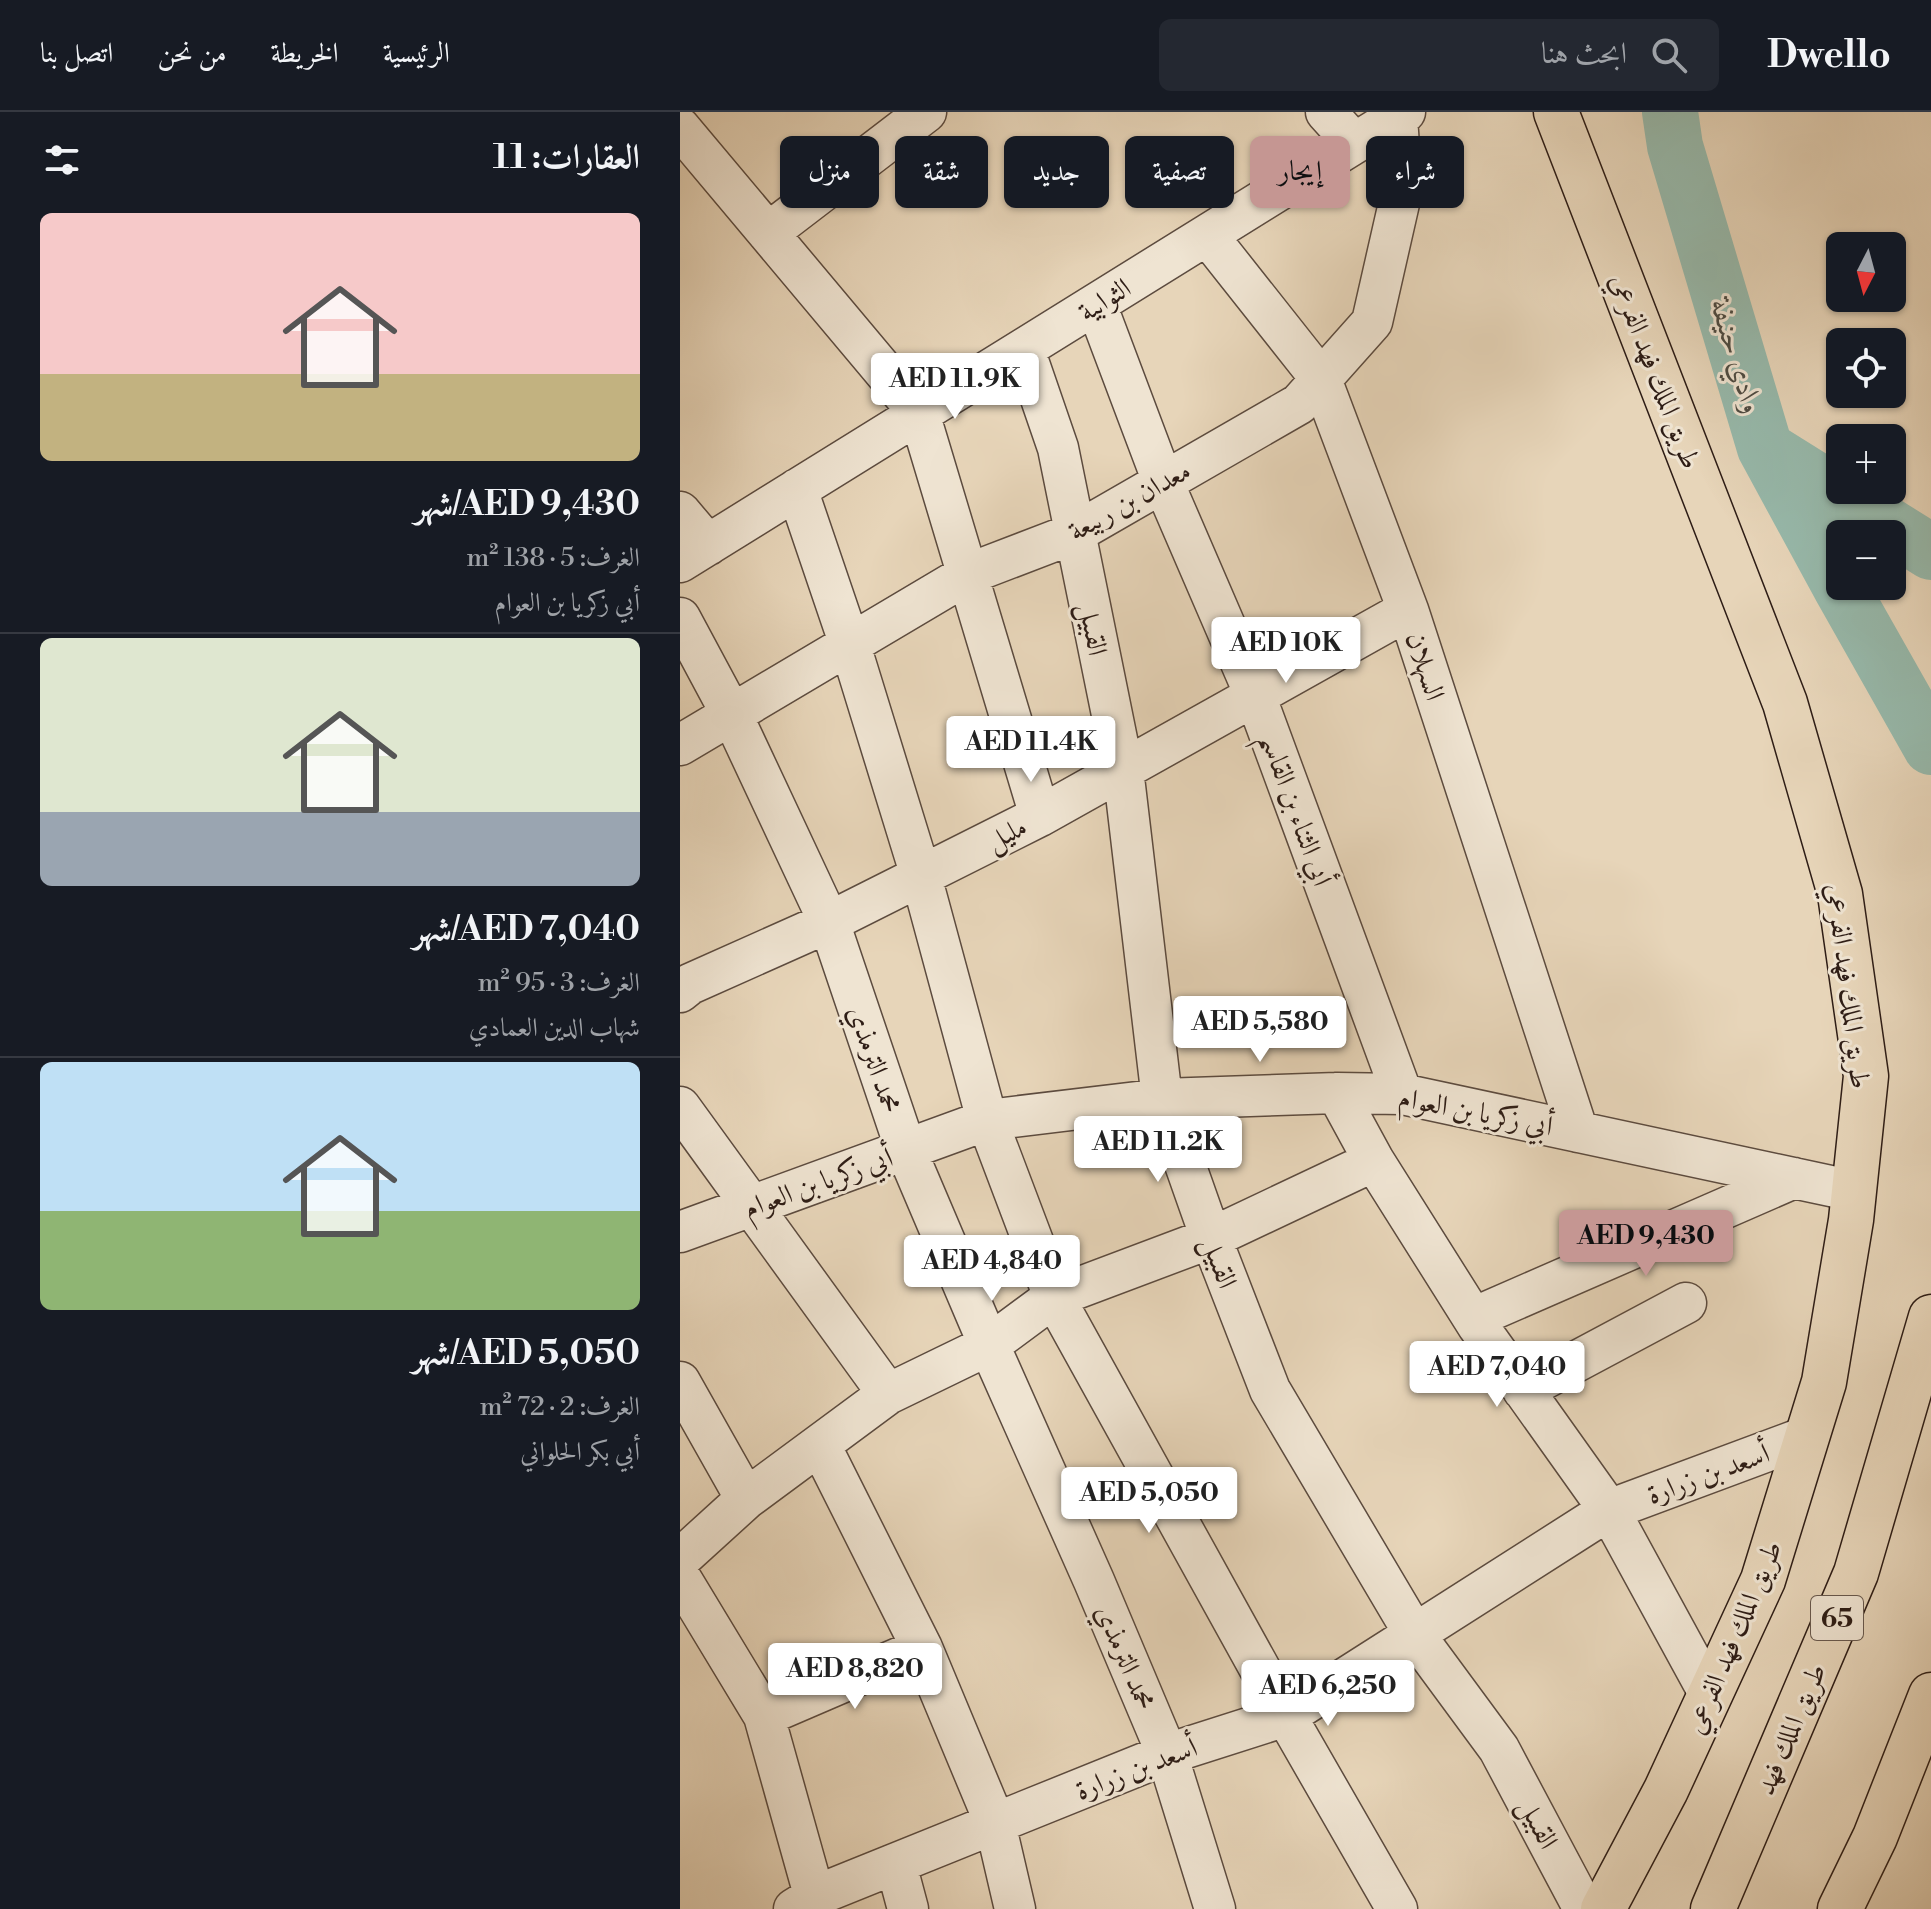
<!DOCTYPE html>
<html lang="ar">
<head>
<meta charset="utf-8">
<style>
	:root { --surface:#171b24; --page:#242831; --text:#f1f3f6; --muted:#9ea1a6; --line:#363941; --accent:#c59692 }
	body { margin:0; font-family:"Libre Bodoni",Amiri,serif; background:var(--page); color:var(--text); direction:rtl; height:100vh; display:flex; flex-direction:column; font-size:30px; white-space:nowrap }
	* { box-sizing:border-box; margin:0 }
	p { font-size:26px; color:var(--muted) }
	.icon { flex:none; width:44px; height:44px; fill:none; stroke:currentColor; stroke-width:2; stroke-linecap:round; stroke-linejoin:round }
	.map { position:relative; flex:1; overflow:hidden; direction:ltr }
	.panel { display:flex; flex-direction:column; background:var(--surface); width:680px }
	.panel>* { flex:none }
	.banner { position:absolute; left:24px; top:24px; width:760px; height:72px; direction:rtl; display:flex; gap:16px }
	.needle { width:52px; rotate:186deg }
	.buttons { position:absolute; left:1146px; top:120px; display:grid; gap:16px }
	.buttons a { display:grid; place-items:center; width:80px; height:80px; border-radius:12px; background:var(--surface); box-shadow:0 2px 6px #0004; font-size:40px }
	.price { position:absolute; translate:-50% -68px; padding:0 18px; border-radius:8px; background:#fff; color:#222; font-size:26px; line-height:52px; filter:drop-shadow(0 2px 4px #0008) }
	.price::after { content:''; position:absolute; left:50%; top:48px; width:24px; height:18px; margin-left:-12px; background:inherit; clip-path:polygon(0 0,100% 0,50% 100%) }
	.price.on { background:var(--accent); color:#111 }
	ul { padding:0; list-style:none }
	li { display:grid; align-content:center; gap:16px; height:424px; padding:0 40px }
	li+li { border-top:2px solid var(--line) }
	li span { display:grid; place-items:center; height:248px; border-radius:12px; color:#555 }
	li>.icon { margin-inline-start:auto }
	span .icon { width:144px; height:144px; fill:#fffc; stroke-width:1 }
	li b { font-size:34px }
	h2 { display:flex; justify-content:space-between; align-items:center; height:96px; padding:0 40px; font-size:34px }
	.tag { padding:0 28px; border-radius:12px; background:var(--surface); box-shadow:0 2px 6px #0004; font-size:28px; line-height:72px }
	.tag.on { background:var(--accent); color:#111 }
	header { display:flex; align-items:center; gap:48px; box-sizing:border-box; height:112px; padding:0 40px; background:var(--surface); border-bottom:2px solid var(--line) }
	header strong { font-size:38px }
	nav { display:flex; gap:44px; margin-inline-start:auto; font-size:28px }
	.search { width:560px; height:72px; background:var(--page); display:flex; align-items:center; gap:20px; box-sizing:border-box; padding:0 28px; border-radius:12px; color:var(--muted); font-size:30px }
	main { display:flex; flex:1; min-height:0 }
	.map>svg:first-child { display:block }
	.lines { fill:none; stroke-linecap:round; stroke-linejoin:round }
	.river { stroke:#97b9ab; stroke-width:56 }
	.minor-casing { stroke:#5c4b3f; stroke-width:43 }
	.major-casing { stroke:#2e1d16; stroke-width:47 }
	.highway-casing { stroke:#2e1d16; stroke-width:47 }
	.minor { stroke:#efe4d2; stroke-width:40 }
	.major { stroke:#e7d5b9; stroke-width:44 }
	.highway { stroke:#e7d5b9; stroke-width:44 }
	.labels { text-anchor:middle; stroke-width:6; stroke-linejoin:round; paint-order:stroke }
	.shield { fill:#efe4d2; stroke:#68594e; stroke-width:2 }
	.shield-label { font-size:26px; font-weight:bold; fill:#2e1d16 }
	.street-label { font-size:28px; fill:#2e1d16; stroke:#efe4d2 }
	.water-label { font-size:30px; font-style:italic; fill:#4e4c43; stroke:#efe4d2 }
</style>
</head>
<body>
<header>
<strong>Dwello</strong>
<div class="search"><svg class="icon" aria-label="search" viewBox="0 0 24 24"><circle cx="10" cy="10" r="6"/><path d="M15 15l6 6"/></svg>ابحث هنا</div>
<nav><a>الرئيسية</a><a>الخريطة</a><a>من نحن</a><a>اتصل بنا</a></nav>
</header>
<main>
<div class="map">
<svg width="1251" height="1797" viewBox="0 0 1251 1797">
	<rect width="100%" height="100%" fill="#e7d5b9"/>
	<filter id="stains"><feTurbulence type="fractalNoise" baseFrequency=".0025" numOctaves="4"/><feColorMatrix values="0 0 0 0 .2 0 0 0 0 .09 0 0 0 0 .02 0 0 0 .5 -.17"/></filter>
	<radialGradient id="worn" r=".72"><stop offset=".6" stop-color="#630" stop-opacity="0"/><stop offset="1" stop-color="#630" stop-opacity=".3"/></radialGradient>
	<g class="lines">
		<path class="river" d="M 990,0 L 995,34 L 1085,336 L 1160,474
			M 1086,337 L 1251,440
			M 1160,474 L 1251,635"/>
		<defs>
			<path id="minor" d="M 646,0 L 674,31
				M 0,16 L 239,301 L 360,704
				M 88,121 L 246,0
				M 527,123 L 641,267 L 728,498 L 898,1020
				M 416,192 L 483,370 L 575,583 L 722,982
				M 344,237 L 378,336 L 443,657 L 482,987 L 531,1126 L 590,1278 L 735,1523 L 819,1637 L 904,1797
				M 117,377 L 170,533 L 241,764 L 307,1008 L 374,1185 L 606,1604 L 717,1797
				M 0,400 L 28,433
				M 0,450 L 725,0
				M 0,506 L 52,603 L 149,810 L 226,1038 L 309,1233 L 414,1469 L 487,1642 L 535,1797
				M 0,633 L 288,462 L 395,421 L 619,292 L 692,210 L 722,78 L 717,5
				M 0,880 L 10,872 L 149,810 L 360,704 L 728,498
				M 657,981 L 694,1049 L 798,1214 L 929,1398 L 1030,1583
				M 0,995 L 208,1282
				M 0,1120 L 307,1008 L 482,987 L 657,981 L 722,982 L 1174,1079
				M 793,1206 L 1114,1066
				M 0,1270 L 66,1387
				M 843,1278 L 1006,1191
				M 140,1333 L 242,1536 L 315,1711 L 335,1797
				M 0,1447 L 66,1387 L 208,1282 L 309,1233 L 374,1185 L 531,1126 L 694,1049
				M 0,1465 L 84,1604 L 138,1797
				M 84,1604 L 242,1536
				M 216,1752 L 228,1797
				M 114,1797 L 135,1784 L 487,1642 L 606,1604 L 929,1398 L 1128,1324"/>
			<path id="major" d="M 876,0 L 1105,591 L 1160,782 L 1186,964 L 1171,1108 L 1144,1270 L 1083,1468 L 986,1678 L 923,1797"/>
			<path id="highway" d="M 1033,1797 L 1176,1461 L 1251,1205
				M 1160,1797 L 1195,1725 L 1251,1583"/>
		</defs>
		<use href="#minor" class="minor-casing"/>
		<use href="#major" class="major-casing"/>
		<use href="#highway" class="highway-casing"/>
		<use href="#minor" class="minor"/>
		<use href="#major" class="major"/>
		<use href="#highway" class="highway"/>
	</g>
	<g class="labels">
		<rect class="shield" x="1131" y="1484" width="52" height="44" rx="6"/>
		<g class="shield-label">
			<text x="1157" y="1515">65</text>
		</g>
		<g class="street-label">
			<text transform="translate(424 187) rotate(-32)" y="10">الثوابية</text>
			<text transform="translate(976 259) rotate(69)" y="10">طريق الملك فهد الفرعي</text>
			<text transform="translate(449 388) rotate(-29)" y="10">معدان بن ربيعة</text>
			<text transform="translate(414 517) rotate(79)" y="10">القبيل</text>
			<text transform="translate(746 554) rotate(72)" y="10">السهلان</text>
			<text transform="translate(617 697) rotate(70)" y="10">أبي الثناء بن القاسم</text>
			<text transform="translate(326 721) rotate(-27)" y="10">مليل</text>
			<text transform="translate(1169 874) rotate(83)" y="10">طريق الملك فهد الفرعي</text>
			<text transform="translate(195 947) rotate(71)" y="10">محمد الترمذي</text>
			<text transform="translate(796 999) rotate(11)" y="10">أبي زكريا بن العوام</text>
			<text transform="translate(138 1070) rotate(-20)" y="10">أبي زكريا بن العوام</text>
			<text transform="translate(540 1150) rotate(69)" y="10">القبيل</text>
			<text transform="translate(1028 1361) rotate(-20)" y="10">أسعد بن زرارة</text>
			<text transform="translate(1053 1525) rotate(-67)" y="10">طريق الملك فهد الفرعي</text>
			<text transform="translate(446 1545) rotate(67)" y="10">محمد الترمذي</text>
			<text transform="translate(1110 1617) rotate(-67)" y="10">طريق الملك فهد</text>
			<text transform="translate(456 1656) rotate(-21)" y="10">أسعد بن زرارة</text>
			<text transform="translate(859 1711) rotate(62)" y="10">القبيل</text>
		</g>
		<g class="water-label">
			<text transform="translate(1057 244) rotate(73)" y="10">وادي حنيفة</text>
		</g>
	</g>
	<rect width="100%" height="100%" filter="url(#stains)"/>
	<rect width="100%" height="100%" fill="url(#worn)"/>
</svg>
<div class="buttons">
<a><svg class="needle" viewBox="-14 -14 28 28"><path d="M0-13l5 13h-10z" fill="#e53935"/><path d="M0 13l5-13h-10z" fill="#9ea1a6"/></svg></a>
<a><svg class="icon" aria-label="locate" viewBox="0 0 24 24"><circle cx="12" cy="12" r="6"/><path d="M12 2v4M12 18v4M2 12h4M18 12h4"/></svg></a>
<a>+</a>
<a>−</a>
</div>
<b class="price" style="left:275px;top:309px">AED 11.9K</b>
<b class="price" style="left:606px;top:573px">AED 10K</b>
<b class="price" style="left:351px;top:672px">AED 11.4K</b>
<b class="price" style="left:580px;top:952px">AED 5,580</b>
<b class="price" style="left:478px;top:1072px">AED 11.2K</b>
<b class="price on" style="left:966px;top:1166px">AED 9,430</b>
<b class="price" style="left:312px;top:1191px">AED 4,840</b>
<b class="price" style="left:817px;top:1297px">AED 7,040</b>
<b class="price" style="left:469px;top:1423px">AED 5,050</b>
<b class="price" style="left:175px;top:1599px">AED 8,820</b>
<b class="price" style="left:648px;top:1616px">AED 6,250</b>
<div class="banner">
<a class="tag">شراء</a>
<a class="tag on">إيجار</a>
<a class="tag">تصفية</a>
<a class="tag">جديد</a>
<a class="tag">شقة</a>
<a class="tag">منزل</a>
</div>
</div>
<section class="panel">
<h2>العقارات: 11<svg class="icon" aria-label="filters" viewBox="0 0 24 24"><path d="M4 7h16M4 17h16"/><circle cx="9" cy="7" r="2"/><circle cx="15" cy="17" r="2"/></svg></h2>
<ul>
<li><span style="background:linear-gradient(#f6c9c9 65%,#c2b280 0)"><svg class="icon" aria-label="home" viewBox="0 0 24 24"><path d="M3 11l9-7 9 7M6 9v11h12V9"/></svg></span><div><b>AED 9,430/شهر</b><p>الغرف: 5 · 138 m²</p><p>أبي زكريا بن العوام</p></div></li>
<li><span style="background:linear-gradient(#dfe7d0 70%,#9aa5b1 0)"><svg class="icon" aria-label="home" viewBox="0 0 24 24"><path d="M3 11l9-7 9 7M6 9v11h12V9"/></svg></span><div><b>AED 7,040/شهر</b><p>الغرف: 3 · 95 m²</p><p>شهاب الدين العمادي</p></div></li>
<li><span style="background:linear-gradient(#bfe0f5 60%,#8fb573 0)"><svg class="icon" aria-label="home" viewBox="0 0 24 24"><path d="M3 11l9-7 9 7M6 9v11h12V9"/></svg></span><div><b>AED 5,050/شهر</b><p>الغرف: 2 · 72 m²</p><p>أبي بكر الحلواني</p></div></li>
</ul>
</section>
</main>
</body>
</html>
